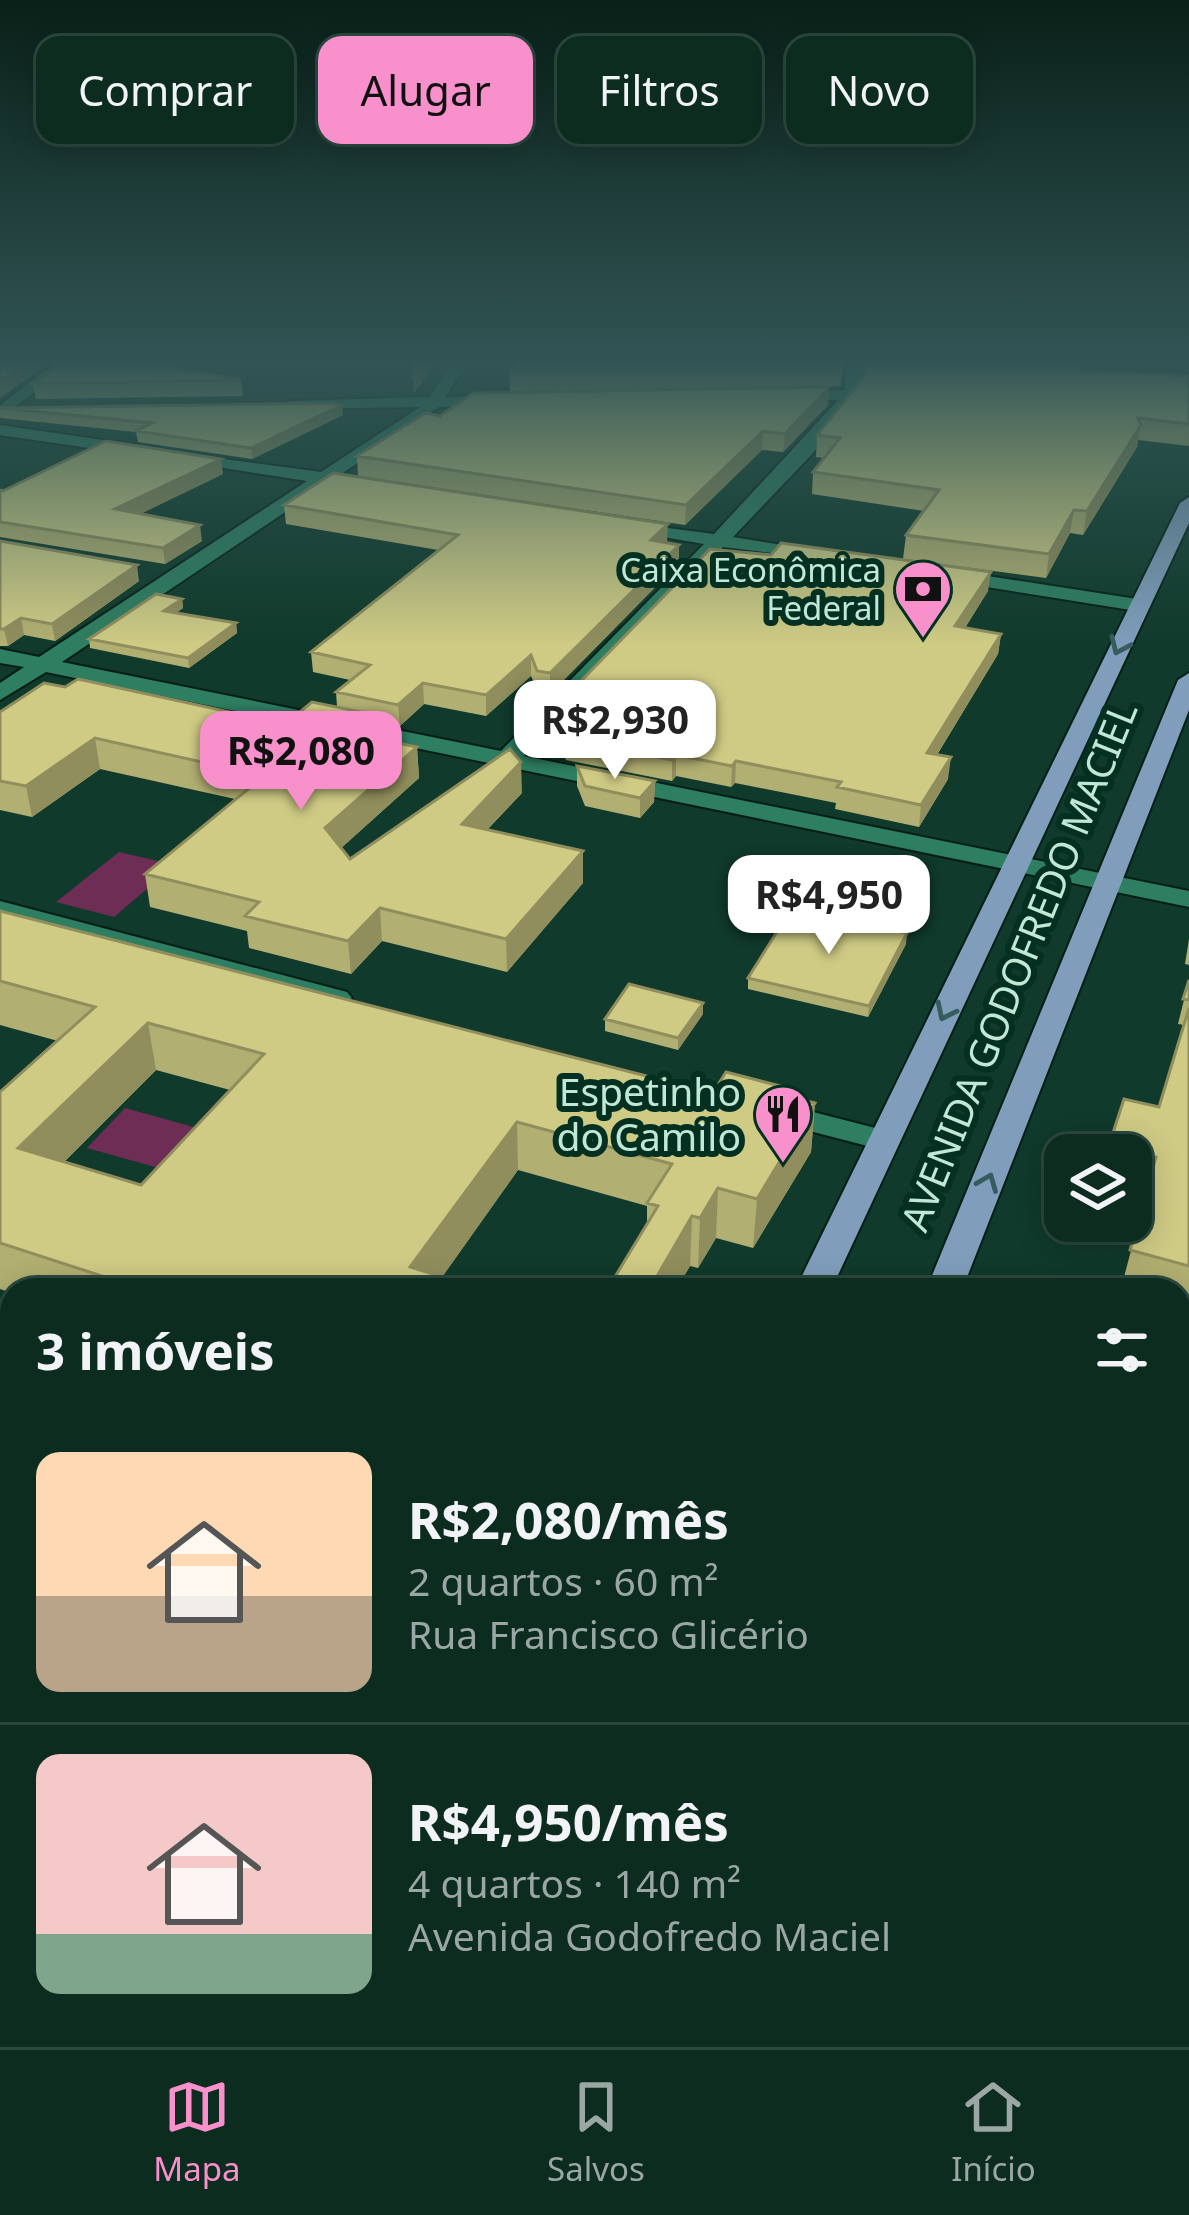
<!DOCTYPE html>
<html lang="pt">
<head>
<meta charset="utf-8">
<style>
	:root { --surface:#0c2c20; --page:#1a382d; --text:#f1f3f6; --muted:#9aa7a5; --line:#2c483e; --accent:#f890cb }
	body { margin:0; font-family:"Noto Sans",sans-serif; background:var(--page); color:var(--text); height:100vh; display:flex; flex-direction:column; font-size:45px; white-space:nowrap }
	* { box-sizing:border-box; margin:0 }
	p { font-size:39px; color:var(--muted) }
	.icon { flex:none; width:66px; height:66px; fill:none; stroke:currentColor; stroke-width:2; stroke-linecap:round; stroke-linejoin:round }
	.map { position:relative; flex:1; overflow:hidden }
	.panel { position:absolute; left:0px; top:1278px; width:1191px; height:771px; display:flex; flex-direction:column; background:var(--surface); border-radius:36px 36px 0 0; box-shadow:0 6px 30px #0003,0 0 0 3px var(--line) }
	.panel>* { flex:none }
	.hud { position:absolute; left:36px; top:36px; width:1119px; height:108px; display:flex; gap:24px }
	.controls { position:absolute; left:1044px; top:1134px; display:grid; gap:24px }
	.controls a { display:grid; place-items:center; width:108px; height:108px; border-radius:24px; background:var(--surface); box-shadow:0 6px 30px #0003,0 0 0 3px var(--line); font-size:60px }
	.price { position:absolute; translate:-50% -102px; padding:0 27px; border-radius:24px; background:#fff; color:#222; font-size:39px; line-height:78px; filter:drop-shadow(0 3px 6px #0008) }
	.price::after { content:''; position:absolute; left:50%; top:72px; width:36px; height:27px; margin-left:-18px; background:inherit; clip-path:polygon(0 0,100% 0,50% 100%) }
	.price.on { background:var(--accent); color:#111 }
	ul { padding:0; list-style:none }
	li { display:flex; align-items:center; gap:36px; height:300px; padding:0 36px }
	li+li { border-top:3px solid var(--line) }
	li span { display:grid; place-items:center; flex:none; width:336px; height:240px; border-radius:24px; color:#555 }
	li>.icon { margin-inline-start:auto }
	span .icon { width:144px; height:144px; fill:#fffc; stroke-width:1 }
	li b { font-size:51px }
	h2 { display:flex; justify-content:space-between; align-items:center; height:144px; padding:0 36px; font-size:51px }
	.tag { padding:0 42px; border-radius:24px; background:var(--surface); box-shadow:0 6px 30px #0003,0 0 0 3px var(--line); font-size:42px; line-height:108px }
	.tag.on { background:var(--accent); color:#111 }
	.tab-bar { display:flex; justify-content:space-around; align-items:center; height:168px; border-top:3px solid var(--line); background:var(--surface); font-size:33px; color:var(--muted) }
	.tab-bar a { display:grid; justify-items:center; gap:6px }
	.tab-bar .on { color:var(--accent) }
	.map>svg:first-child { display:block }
	.green { fill:#6e2d54 }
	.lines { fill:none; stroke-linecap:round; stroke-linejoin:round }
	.street-casing { stroke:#061f16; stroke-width:4 }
	.primary-casing { stroke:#061f16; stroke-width:4 }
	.street { fill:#2e7e61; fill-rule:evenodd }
	.primary { fill:#809ebc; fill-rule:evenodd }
	.wall { fill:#b2af72; fill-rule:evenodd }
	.shaded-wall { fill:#918e5d }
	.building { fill:#cfcb85; stroke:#918e5d; stroke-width:3; fill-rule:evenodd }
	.oneway { stroke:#355c5f }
	.labels { text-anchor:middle; stroke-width:12; stroke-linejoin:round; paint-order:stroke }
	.far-poi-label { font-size:33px; fill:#c2e7d6; stroke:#033021; text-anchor:end }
	.street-label { font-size:39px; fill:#c2e7d6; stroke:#033021 }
	.poi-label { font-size:39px; fill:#c2e7d6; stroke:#033021; text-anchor:end }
</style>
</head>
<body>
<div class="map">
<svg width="1189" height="2047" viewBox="0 0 1189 2047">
	<rect width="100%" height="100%" fill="#103a2b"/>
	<path class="green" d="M 119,852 L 175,865 L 114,917 L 56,902 Z
		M 125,1108 L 226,1136 L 191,1177 L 87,1148 Z"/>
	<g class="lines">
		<defs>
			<path id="street" d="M 62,358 L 80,358 L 0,418 L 0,405 Z
				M 455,358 L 471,358 L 445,397 L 497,396 L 503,398 L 503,404 L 439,407 L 340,475 L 368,480 L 368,488 L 327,484 L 62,662 L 501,751 L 704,544 L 622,530 L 622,522 L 714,534 L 838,400 L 791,401 L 785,399 L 785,393 L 844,390 L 849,358 L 865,358 L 857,398 L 813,453 L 733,537 L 820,551 L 820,559 L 723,547 L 524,756 L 1189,891 L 1189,907 L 46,672 L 0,700 L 0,683 L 24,667 L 0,663 L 0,649 L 39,657 L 307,481 L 184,462 L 178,461 L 178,453 L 321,472 L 420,407 L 293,409 L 285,404 L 287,401 L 429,397 Z
				M 0,425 L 137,445 L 146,450 L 137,455 L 0,435 Z
				M 949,570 L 1137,599 L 1147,605 L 1137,611 L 942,580 L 942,572 Z
				M 0,901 L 347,992 L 352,998 L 337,1007 L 0,917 Z
				M 778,1103 L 895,1133 L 899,1140 L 895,1147 L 883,1150 L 767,1120 L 762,1113 Z
				M 1179,1335 L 1189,1337 L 1189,1365 L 1179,1363 Z
				M 0,1353 L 12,1357 L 12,1385 L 0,1381 Z
				M 0,1920 L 12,1925 L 12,1975 L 0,1970 Z
				M 180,2037 L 250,2037 L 254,2047 L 184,2047 Z"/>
			<path id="primary" d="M 1189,497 L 1189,523 L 831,1290 L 795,1290 L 1180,503 Z
				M 1189,673 L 1189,710 L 962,1290 L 926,1290 L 1178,680 Z
				M 425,2037 L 477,2037 L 473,2047 L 421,2047 Z
				M 622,2037 L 674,2037 L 670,2047 L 618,2047 Z"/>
		</defs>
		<use href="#street" class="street-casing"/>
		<use href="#primary" class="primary-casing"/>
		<use href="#street" class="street"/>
		<use href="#primary" class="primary"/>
	</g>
	<path class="wall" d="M 178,358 L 177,368 L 241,380 L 243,396 L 36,399 L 33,384 Z
		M 562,358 L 845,358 L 840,386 L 510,391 L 509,371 Z
		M 1080,370 L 1189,376 L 1189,446 L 1138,440 L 1137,447 L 1083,535 L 1070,533 L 1046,578 L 903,559 L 906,535 L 924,511 L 812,494 L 813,472 L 824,458 L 816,457 L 817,435 L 863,378 Z
		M 828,405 L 783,452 L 762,450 L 685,525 L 358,476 L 357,456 L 440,416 Z
		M 0,408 L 343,415 L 252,459 L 138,442 L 136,432 L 0,418 Z
		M 223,474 L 140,514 L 202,541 L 165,564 L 0,537 L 0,490 Z
		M 284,505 L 667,543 L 679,563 L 550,694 L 538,691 L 531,676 L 486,716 L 424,704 L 400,726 L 377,721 L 378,739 L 417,747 L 419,778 L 341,848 L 350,859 L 522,793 L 488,829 L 583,851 L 583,883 L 507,972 L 382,941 L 351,974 L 249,948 L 247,931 L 150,907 L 145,874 L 235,799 L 100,769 L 32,817 L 0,810 L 0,712 L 285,724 L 337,707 L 336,692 L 350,680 L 313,672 L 311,652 L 438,550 L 286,524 Z
		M 0,541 L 139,581 L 55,641 L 24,635 L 8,646 L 0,646 Z
		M 988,591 L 965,628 L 1001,634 L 998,654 L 937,755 L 948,779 L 919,827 L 835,809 L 836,803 L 735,783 L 731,787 L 676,776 L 672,781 L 566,760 L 560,744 L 560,723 L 589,702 L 583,701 L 582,680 Z
		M 182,599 L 183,608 L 176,613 L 236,623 L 237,633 L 189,668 L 90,648 L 89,639 Z
		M 577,766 L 655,781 L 654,802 L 640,818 L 585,806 L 577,786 Z
		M 0,911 L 713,1093 L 780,1086 L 779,1094 L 815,1103 L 811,1152 L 753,1248 L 716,1238 L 698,1268 L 690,1266 L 676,1290 L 607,1290 L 647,1224 L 647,1206 L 518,1170 L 442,1277 L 485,1290 L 12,1290 L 12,1293 L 0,1289 L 0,1092 L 58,1041 L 0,1025 ZM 156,1070 L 230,1090 L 141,1185 L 64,1162 Z
		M 1189,939 L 1189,965 L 1185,964 Z
		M 906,944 L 868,1017 L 748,989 L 748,978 Z
		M 1189,980 L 1189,1295 L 1179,1292 L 1179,1290 L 1172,1290 L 1124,1277 L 1149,1183 L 1131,1178 L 1131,1155 L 1107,1155 L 1109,1145 L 1159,1107 L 1184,1025 L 1178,1024 Z
		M 703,1014 L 678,1050 L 605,1031 L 605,1019 Z"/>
	<path class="shaded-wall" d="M 32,358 L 55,358 L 0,398 L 0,381 Z
		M 426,358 L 440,358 L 414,393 L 413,375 Z
		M 829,387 L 828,405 L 783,452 L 785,434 Z
		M 342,405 L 343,415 L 252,459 L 251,448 Z
		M 1141,425 L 1137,447 L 1083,535 L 1087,511 Z
		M 763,431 L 762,450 L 685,525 L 686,505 Z
		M 221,459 L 223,474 L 117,525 L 115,509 Z
		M 1074,510 L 1070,533 L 1046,578 L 1049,554 Z
		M 668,524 L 667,543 L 651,540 Z
		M 200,525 L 202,541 L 165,564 L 163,548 Z
		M 679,545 L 679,563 L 550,694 L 550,673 Z
		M 137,565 L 139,581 L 55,641 L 52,624 Z
		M 991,572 L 988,591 L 953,646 L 955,626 Z
		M 182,599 L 183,608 L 165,620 L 164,611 Z
		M 21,618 L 24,635 L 8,646 L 4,629 Z
		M 236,623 L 237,633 L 189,668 L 188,658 Z
		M 1001,634 L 998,654 L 925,774 L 927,753 Z
		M 531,655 L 531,676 L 486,716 L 486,695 Z
		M 423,683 L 424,704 L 400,726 L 398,705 Z
		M 376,715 L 379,745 L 355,734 Z
		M 95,738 L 100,769 L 32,817 L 26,786 Z
		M 417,747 L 419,778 L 328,860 L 325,828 Z
		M 676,755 L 676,776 L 672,781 L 672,760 Z
		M 951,757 L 948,779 L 919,827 L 921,805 Z
		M 736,761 L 735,783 L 731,787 L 732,766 Z
		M 521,762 L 522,793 L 463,855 L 462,824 Z
		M 655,781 L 654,802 L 640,818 L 640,798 Z
		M 583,851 L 583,883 L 507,972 L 506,939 Z
		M 380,908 L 382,941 L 351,974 L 348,941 Z
		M 907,933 L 906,944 L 868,1017 L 869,1006 Z
		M 703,1003 L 703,1014 L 678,1050 L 678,1038 Z
		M 148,1023 L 156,1070 L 29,1197 L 18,1148 Z
		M 815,1103 L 811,1152 L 753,1248 L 757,1199 Z
		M 517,1122 L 518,1170 L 433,1290 L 410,1267 Z
		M 718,1188 L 716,1238 L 698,1268 L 700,1218 Z
		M 692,1216 L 690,1266 L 676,1290 L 649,1290 Z"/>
	<path class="building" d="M 0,358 L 32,358 L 0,381 Z
		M 64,358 L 174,358 L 173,367 L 241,380 L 33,384 Z
		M 415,358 L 426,358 L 413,375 Z
		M 523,358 L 562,359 L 843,358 L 842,365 L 509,371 Z
		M 867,358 L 1071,358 L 1080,370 L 1189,376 L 1189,424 L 1138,418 L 1141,425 L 1087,511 L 1074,510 L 1049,554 L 906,535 L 939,490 L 813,472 L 840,438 L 817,435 L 863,378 Z
		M 829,387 L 785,434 L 763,431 L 686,505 L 357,456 L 425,413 L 440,416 L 473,393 Z
		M 331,403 L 342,405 L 251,448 L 136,431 L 152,423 L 0,408 Z
		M 106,441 L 221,459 L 115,509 L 200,525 L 163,548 L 0,522 L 0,490 L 3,491 Z
		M 333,473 L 668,524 L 651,540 L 679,545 L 550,673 L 537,671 L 531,655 L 486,695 L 423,683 L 398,705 L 336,692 L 370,665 L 311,652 L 458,535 L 284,505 Z
		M 0,541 L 137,565 L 52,624 L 21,618 L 4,629 L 0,629 Z
		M 781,543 L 991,572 L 955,626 L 1001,634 L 927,753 L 951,757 L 921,805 L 837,787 L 841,782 L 736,761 L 732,766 L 676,755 L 672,760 L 566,739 L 560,723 L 612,687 L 582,680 L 710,549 L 771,555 Z
		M 156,594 L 182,599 L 164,611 L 236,623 L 188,658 L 89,639 Z
		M 78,679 L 285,724 L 312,702 L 376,715 L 355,734 L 417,747 L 325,828 L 350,859 L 510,749 L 521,762 L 462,824 L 583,851 L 506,939 L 380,908 L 348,941 L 245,916 L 259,902 L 145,874 L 264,776 L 95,738 L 26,786 L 0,781 L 0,712 L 44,683 L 65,687 Z
		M 577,766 L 655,781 L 640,798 L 585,786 Z
		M 792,908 L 907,933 L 869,1006 L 748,978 Z
		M 0,911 L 713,1093 L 726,1072 L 780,1086 L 775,1093 L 815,1103 L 757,1199 L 718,1188 L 700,1218 L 692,1216 L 649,1290 L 607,1290 L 658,1206 L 647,1203 L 672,1164 L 517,1122 L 410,1267 L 485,1290 L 145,1290 L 0,1243 L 0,1092 L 95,1007 L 0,981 ZM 148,1023 L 264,1054 L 141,1185 L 18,1148 Z
		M 1189,980 L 1189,1000 L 1183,999 Z
		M 629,984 L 703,1003 L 678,1038 L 605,1019 Z
		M 1189,1008 L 1189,1266 L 1130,1250 L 1156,1157 L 1109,1145 L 1124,1099 L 1159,1107 Z
		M 1179,1393 L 1189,1395 L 1189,2047 L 962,2047 L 965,2037 L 1179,2037 Z"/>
	<defs><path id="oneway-chevron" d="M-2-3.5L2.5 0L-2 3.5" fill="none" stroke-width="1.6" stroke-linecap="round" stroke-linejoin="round" transform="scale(3)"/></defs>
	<g class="oneway">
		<use href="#oneway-chevron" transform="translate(1119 646) rotate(114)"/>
		<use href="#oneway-chevron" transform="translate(945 1012) rotate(116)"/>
		<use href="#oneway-chevron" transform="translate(988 1182) rotate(-68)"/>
	</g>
	<linearGradient id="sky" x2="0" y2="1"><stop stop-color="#092018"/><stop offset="0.56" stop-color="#315555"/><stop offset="1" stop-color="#315555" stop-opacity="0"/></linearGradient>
	<rect width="1189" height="645" fill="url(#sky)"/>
	<defs>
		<symbol id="bank-pin" viewBox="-11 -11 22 30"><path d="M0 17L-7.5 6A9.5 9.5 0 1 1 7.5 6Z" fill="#f890cb" stroke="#033021"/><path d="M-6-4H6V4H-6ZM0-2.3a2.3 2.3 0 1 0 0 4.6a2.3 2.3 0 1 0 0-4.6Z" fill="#111"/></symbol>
		<symbol id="restaurant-pin" viewBox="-11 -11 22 30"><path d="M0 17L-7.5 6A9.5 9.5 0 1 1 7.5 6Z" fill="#f890cb" stroke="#033021"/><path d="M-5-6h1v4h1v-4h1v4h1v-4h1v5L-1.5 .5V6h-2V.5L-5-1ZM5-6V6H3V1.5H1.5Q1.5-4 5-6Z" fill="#111"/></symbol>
	</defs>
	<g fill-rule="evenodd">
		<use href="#bank-pin" x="890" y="556" width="66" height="90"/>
		<use href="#restaurant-pin" x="750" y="1081" width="66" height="90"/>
	</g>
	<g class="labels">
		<g class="far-poi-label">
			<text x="881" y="582">Caixa Econômica<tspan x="881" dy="38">Federal</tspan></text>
		</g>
		<g class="street-label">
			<text transform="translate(1019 966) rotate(-68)" y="14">AVENIDA GODOFREDO MACIEL</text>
		</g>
		<g class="poi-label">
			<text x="741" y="1106">Espetinho<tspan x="741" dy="45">do Camilo</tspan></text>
		</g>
	</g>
</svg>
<div class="controls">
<a><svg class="icon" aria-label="layers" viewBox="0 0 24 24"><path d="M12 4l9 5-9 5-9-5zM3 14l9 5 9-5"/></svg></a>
</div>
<b class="price" style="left:615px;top:782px">R$2,930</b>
<b class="price on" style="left:301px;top:813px">R$2,080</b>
<b class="price" style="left:829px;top:957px">R$4,950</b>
<div class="hud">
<a class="tag">Comprar</a>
<a class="tag on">Alugar</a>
<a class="tag">Filtros</a>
<a class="tag">Novo</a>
</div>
<section class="panel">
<h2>3 imóveis<svg class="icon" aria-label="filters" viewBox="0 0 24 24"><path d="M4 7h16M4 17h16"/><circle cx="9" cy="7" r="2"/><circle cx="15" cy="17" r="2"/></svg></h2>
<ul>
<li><span style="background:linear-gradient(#ffd9b3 60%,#b9a48a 0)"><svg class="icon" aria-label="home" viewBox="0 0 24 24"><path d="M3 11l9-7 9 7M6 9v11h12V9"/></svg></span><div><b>R$2,080/mês</b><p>2 quartos · 60 m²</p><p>Rua Francisco Glicério</p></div></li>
<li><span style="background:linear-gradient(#f6c9c9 75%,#7fa58c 0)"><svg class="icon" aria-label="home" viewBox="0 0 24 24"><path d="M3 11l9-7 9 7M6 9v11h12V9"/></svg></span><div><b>R$4,950/mês</b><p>4 quartos · 140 m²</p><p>Avenida Godofredo Maciel</p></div></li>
</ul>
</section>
</div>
<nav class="tab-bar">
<a class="on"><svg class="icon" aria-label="map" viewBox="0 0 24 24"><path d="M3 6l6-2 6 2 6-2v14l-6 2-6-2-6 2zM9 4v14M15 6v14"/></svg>Mapa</a>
<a><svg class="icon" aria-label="saved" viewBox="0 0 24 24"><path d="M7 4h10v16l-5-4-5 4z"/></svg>Salvos</a>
<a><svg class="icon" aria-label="home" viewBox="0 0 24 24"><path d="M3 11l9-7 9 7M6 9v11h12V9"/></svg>Início</a>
</nav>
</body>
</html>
